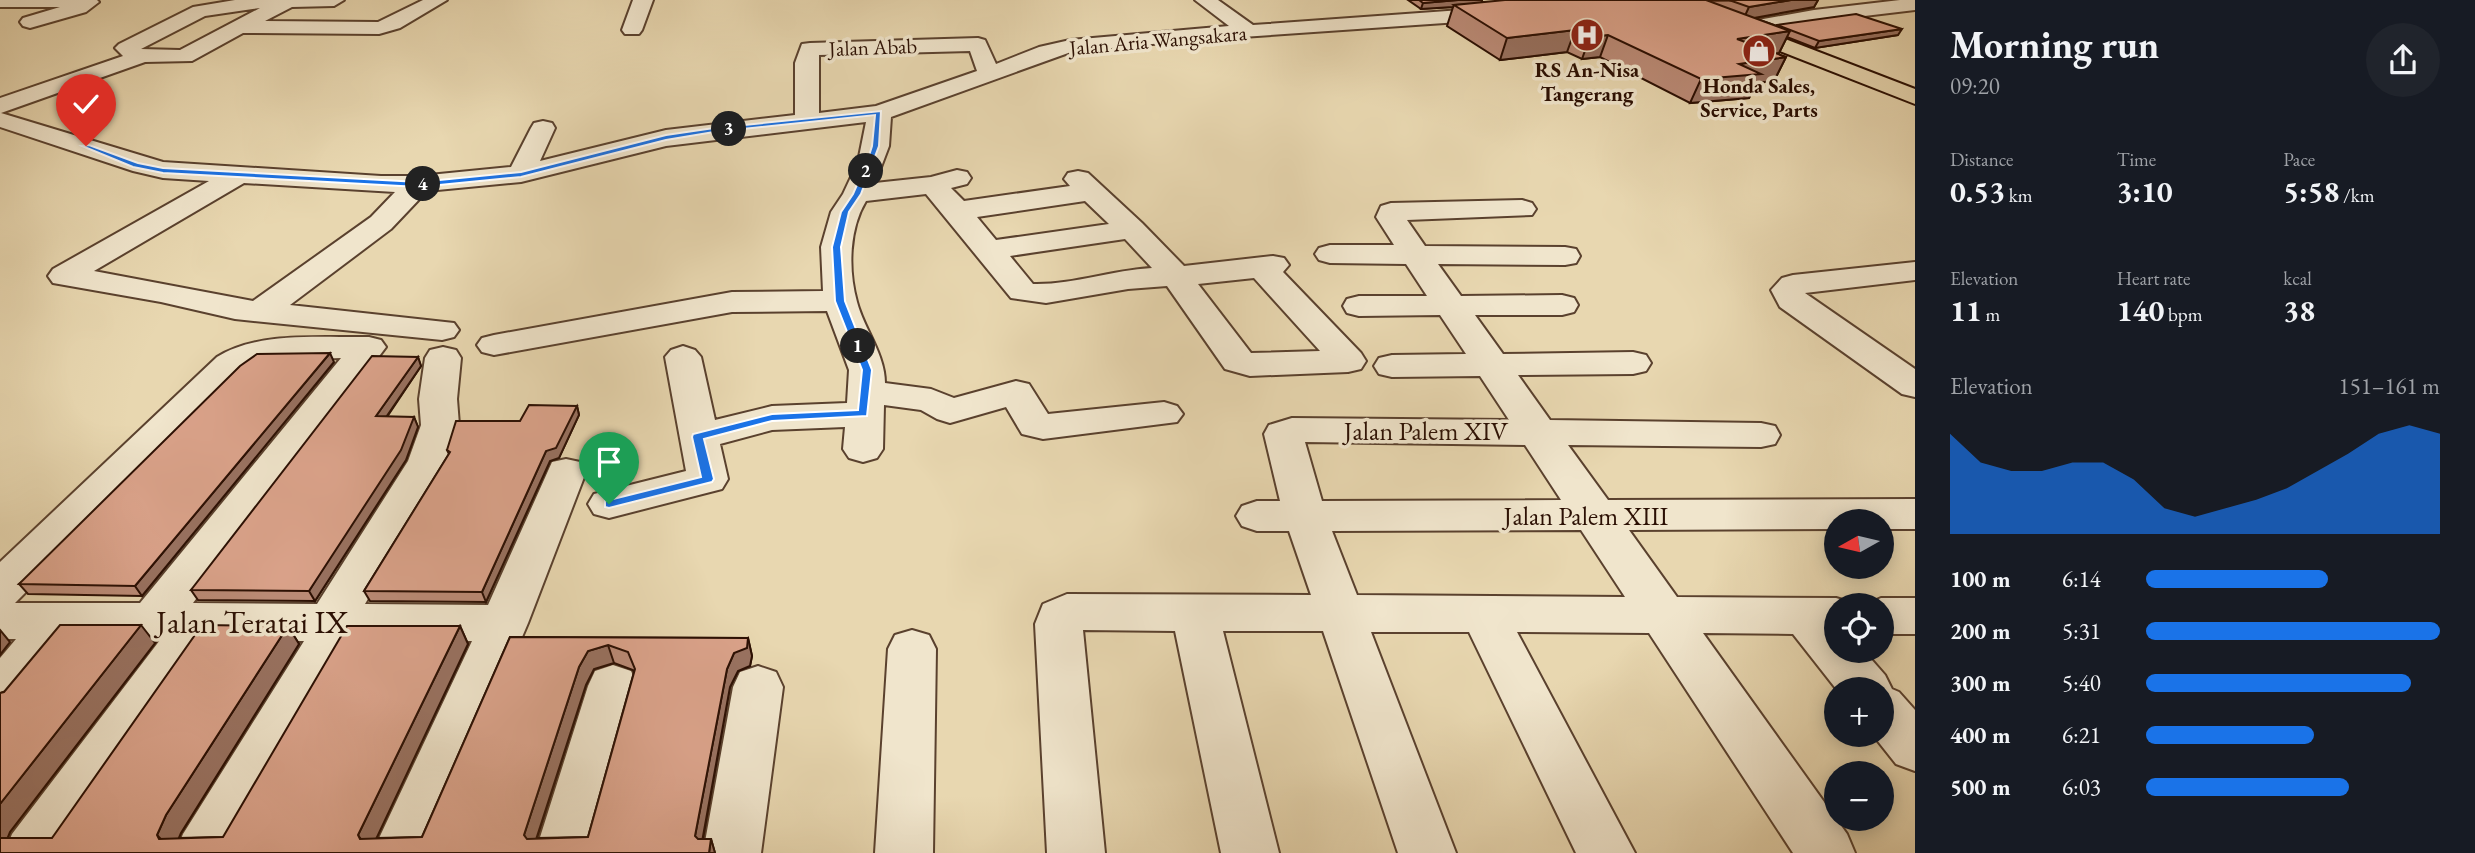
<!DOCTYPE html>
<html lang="en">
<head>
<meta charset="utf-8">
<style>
  :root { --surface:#171b24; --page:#20242c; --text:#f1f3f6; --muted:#9ea1a6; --accent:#1a73e8 }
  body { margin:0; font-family:"EB Garamond",serif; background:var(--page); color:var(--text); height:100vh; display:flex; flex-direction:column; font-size:26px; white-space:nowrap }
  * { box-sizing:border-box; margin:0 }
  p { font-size:23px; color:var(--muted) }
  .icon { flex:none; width:38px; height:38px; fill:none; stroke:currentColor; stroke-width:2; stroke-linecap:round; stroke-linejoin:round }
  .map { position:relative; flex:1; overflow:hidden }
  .side { display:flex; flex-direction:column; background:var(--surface); width:560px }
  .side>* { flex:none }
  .needle { width:46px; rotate:262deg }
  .fabs { position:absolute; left:1824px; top:509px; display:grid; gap:14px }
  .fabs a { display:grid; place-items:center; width:70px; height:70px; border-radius:50%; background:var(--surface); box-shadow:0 4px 18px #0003; font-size:35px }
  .pin { position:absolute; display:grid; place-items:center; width:60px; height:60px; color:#fff; margin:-72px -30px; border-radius:50% 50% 50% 0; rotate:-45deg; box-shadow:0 0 7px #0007 }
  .pin .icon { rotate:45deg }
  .km { position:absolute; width:35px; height:35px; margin:-18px; border-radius:50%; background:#222; color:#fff; font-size:19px; line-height:35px; text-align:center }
  .round { display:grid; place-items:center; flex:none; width:74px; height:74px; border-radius:37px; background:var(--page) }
  .head { display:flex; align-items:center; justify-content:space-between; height:119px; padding:0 35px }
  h1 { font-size:38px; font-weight:700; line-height:52px }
  .stats { display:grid; grid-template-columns:repeat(3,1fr); gap:10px; height:119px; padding:7px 35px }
  .stats div { display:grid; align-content:center }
  .stats b { font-size:30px; font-weight:700 }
  .stats small { font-size:19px; font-weight:400 }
  .stats p { font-size:19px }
  .chart { height:196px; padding:14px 35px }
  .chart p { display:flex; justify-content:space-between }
  .chart svg { width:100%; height:126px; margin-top:7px; fill:var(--accent); opacity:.7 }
  ul { padding:0 35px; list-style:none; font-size:23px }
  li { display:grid; grid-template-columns:112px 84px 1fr; align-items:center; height:52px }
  li i { height:18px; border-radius:9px; background:var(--accent) }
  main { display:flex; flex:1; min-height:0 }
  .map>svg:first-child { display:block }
</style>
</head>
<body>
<main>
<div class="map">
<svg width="1915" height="853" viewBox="0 0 1915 853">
  <rect width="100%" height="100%" fill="#e8d7b0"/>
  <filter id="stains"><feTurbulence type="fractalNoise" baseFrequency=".00286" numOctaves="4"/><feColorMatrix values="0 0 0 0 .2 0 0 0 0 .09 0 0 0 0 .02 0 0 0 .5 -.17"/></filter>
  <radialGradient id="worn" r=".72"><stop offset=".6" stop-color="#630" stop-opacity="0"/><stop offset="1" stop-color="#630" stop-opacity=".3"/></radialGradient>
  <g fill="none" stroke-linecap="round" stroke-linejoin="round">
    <defs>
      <path id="minor" d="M0,0H97L99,2L86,12L30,28L23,26L20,22L23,18L60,7H0Z
        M235,0H344L334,6L292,7L265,21L378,22L423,0H447L400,28L379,34L243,33L192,61L145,62L1,113L163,162L381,176H419L511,167L531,128L534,123L543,121L552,123L555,128L540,161L666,130L795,115V63L802,44L810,43L978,38L985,40L996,64L1039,47L1070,40L1229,26L1195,0H1218L1253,25L1503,7L1513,13L1503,19L1183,41L1071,52L891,117L889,146L875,183L931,177L957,170L967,172L971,178L967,184L951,188L964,201L1070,186L1064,179L1068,173L1078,171L1088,173L1142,223L1184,266L1273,256L1284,258L1289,265L1283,272L1361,353L1366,361L1361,369L1348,372L1250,376L1225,369L1167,286L1128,289L1046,303L1011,298L926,194L866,201C849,229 848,270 857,302C864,329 885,354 885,383L931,389L954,398L1016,381L1029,384L1048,414L1164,402L1177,406L1183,414L1177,422L1043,439L1022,434L1006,407L950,423L937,419L921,410L884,405L883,449L877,458L863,462L849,458L843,449L845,427L772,430L720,444L728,479L722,489L609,518L594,514L588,504L594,494L686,471L665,357L671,350L683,346L695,350L701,357L715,420L772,406L847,403L849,370L827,311L732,312L494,355L482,352L477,345L482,338L494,335L732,292L823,291L821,247L831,212L843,194L858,162L866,122L666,146L521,182L427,191L391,229L290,305L454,323L459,330L454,337L442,340L235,319L161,302L53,283L48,276L53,269L209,181L163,178L133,171L0,127V98L123,56L115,48L119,44L193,7ZM260,8L180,50L141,49L205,16ZM970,51L977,71L876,106L819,113V55ZM244,183L395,192L371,217L253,301L94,271ZM1085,201L1109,224L996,240L977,217ZM1125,239L1152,268C1112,270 1073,285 1033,284L1010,256ZM1254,278L1320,351L1251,353L1198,284Z
        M633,0H653L642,30L639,34H625L622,30Z
        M1900,0H1915V10L1814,22L1741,35L1734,33L1731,29L1734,25L1741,23L1814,10Z
        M1522,200L1532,203L1536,209L1532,215L1407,220L1425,246L1565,247L1576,249L1580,256L1576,263L1565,265L1438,264L1461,296L1562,295L1574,298L1578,305L1574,312L1562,315H1475L1503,354L1633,352L1646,355L1651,363L1646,371L1633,374L1518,375L1550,420L1761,423L1775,426L1780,435L1775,444L1761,447L1568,445L1608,500L1915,499V529H1881V522H1836V529L1629,530L1677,597L1836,598L1853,603L1854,606H1836V651H1864L1885,675L1892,689L1899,692L1915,710V771L1896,764L1873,735H1881V690H1837L1793,634L1703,633L1847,834L1855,853H1793L1649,633L1517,632L1635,853H1576L1469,632H1371L1456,853H1398L1323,631H1223L1279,853H1221L1175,631L1083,630L1105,853H1047L1035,624L1043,604L1067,594L1311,595L1289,531H1257L1242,526L1236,516L1242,506L1257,501H1280L1264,434L1269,425L1292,418L1509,420L1480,376L1392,377L1379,374L1374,366L1379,358L1392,355L1466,354L1440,315L1359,316L1347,313L1343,306L1347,299L1359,296H1427L1406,264L1330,263L1319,260L1315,254L1319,248L1330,245H1394L1376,217L1381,206L1391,203ZM1305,442L1525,445L1561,500L1322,501ZM1581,530L1625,597L1357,595L1332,531Z
        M1915,262V280L1805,293L1915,369V397L1902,394L1780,307L1771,290L1782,278L1793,275Z
        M369,337L381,340L386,347L193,603L317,604L408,461L421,425L419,399L425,358L430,350L443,347L456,350L461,358L457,399L459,425L448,461L365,604L488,605L552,462L566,459L580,462L586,472L528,623L430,853H372L472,641H355L235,853H175L183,834L304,641L213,640L67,853H4L12,834L160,640H73L18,708L0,714V658L16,639H0V562L217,357C258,331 321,338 369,337ZM341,358L140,603H15L243,373L261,361Z
        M1881,598H1915V634H1881V606H1863Z
        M912,630L929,635L936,649L933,853H875L888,649L895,635Z
        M613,665L631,671L638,686L593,853H535L588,686L595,671Z
        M758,666L776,672L783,687L761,853H703L733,687L740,672Z"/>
      <path id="highway" d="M1657,0H1684L1915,89V104L1660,4Z"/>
    </defs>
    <use href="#minor" stroke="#5a412e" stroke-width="4"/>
    <use href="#highway" stroke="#2b0f03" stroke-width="4"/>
    <use href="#minor" fill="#f0e5cc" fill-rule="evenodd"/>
    <use href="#highway" fill="#e8d7b0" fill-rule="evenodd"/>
  </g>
  <path fill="#bc8c78" stroke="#2b0f03" stroke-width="2" fill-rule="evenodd" d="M1408,0H1482V2L1818,0L1814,7L1754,18L1777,26V25L1898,35L1815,48L1787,37L1779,53L1776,54L1786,57L1774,81L1756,83L1749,98L1690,103L1600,57L1582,59L1567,52L1500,60L1447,26L1453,7L1421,9Z
    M418,357L421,366L387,417H414L418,427L406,460L315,601L198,600L191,590Z
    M334,362L142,596L28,594L19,584Z
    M577,406L579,415L559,458L550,461L486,602L370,601L364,591L449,454L447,450Z
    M288,626L299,644L181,833L178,838L223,837L460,626L468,644L376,838L422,837L510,637L748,638L752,656L750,666L738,671L730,687L703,839H711L715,853H0V693L155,643L10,832L7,838H52ZM614,663L633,670L634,672L588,837L537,838L586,685L594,669Z"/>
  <path fill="#997261" stroke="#2b0f03" stroke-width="2" d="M1458,0H1482L1481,4L1454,5L1453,7L1421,9L1423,3Z
    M1791,0H1818L1814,7L1743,20L1749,7Z
    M1902,29L1898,35L1815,48L1819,41Z
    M1575,30L1567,52L1500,60L1507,38Z
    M1790,31L1779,53L1727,61L1737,39Z
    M1608,35L1600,57L1582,59L1590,37Z
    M1786,57L1774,81L1756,83L1749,98L1690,103L1701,79L1739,64Z
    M330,353L334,362L142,596L135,586Z
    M418,357L421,366L380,426L376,416Z
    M577,406L579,415L559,458L550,461L486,602L482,592L546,451Z
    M414,417L418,427L406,460L315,601L309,591Z
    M141,625L155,643L10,832L2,852H0V804Z
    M288,626L299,644L181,833L173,852L157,835L166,815Z
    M460,626L468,644L370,852L358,835Z
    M0,630L10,642L0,655Z
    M748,638L752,656L750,666L738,671L730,687L700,853L695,836L727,669L734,653Z
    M608,645L614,663L594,669L586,685L532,852L524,835L579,667L588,651Z
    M711,839L715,853H709Z"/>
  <path fill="#dba38b" stroke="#2b0f03" stroke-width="2" fill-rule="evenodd" d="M1419,0H1458L1423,3Z
    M1505,0H1706L1790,31L1737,39L1786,57L1739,64L1761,74L1701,79L1608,35L1590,37L1575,30L1507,38L1454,5Z
    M1729,0H1791L1749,7Z
    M1856,14L1902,29L1819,41L1777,25Z
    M330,353L135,586L19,584L240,366L257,354Z
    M372,356L418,357L376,416L414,417L401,450L309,591L191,590Z
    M529,405L577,406L556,448L546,451L482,592L364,591L450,452L447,450L456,421H520Z
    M60,625H141L0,804V693L4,692Z
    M202,625L288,626L166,815L157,835L159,839L223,837L347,626H460L358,835L360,839L422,837L510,637L748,638L747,648L734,653L727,669L695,836L698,839H711L709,853H0V838H52ZM608,645L628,652L635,669L588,837L527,839L524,835L579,667L588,651Z"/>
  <path fill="#1a73e8" stroke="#fff" stroke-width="2" d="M881,111L879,146L861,194L849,212L841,247L845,301L872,370L867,416L772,421L704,439L714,479L712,482L609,508L605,507V501L701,477L692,437L693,434L772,414L858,410L862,370L835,301L832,247L841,212L853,194L867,162L872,146L875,115L714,132L666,140L521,177L419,187L163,173L133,167L82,146L89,145L138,163L163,168L419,182L521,172L666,135L714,128Z"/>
  <defs>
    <symbol id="hospital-disc" viewBox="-11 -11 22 22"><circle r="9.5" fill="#8f2418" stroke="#f0e5cc"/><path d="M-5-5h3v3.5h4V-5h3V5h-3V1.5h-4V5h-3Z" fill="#fff"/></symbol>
    <symbol id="shop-disc" viewBox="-11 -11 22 22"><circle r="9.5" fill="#8f2418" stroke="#f0e5cc"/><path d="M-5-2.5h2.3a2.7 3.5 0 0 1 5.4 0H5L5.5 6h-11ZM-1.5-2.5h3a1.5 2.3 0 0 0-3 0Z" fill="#fff"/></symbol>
  </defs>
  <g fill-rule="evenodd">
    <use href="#hospital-disc" x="1568" y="16" width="38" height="38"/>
    <use href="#shop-disc" x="1740" y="32" width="38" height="38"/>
  </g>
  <g text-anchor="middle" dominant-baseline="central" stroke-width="7" stroke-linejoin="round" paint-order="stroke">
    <g font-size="21" fill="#2b0f03" stroke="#f0e5cc">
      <text transform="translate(1158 40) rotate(-5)">Jalan Aria Wangsakara</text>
      <text transform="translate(873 47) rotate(-2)">Jalan Abab</text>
    </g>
    <g font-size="21" font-weight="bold" fill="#2b0f03" stroke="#f0e5cc">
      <text x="1587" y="69">RS An-Nisa<tspan x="1587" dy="24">Tangerang</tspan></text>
      <text x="1759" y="85">Honda Sales,<tspan x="1759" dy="24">Service, Parts</tspan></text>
    </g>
    <g font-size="26" fill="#2b0f03" stroke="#f0e5cc">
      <text x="1426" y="431">Jalan Palem XIV</text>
      <text x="1586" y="516">Jalan Palem XIII</text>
    </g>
    <g font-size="32" fill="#2b0f03" stroke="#f0e5cc">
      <text x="252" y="622">Jalan Teratai IX</text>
    </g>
  </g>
  <rect width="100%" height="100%" filter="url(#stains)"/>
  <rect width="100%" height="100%" fill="url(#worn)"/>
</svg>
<div class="fabs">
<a><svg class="needle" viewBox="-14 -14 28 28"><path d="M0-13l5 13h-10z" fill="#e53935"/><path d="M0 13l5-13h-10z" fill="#9ea1a6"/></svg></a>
<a><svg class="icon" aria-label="locate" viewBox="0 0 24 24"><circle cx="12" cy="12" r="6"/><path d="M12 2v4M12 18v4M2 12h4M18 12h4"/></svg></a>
<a>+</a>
<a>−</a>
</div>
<div class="pin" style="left:609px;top:504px;background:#1e9e55"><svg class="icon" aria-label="arrive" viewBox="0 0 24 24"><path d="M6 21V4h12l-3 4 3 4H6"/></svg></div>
<div class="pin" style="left:86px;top:146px;background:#d93025"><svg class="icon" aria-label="check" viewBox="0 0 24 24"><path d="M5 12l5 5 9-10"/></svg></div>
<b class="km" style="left:858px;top:346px">1</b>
<b class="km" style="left:866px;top:171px">2</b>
<b class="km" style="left:729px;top:129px">3</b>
<b class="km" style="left:423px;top:184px">4</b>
</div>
<section class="side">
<div class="head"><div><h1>Morning run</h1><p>09:20</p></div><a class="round"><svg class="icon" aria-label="share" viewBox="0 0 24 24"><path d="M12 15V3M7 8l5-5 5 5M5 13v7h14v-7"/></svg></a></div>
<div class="stats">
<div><p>Distance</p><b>0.53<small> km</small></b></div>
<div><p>Time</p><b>3:10</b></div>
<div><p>Pace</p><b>5:58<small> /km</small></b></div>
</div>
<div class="stats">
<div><p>Elevation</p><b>11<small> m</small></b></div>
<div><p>Heart rate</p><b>140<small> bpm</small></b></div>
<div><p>kcal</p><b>38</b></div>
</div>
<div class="chart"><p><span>Elevation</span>151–161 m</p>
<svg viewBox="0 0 160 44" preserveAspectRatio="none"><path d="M0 44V9L10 19L20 22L30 22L40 19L50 19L60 25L70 35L80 38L90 35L100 32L110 28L120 22L130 16L140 9L150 6L160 9V44z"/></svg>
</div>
<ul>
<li><b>100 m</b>6:14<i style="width:62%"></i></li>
<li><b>200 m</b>5:31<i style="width:100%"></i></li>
<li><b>300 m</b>5:40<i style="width:90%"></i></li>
<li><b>400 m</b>6:21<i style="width:57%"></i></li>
<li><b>500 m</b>6:03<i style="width:69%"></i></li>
</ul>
</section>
</main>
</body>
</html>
